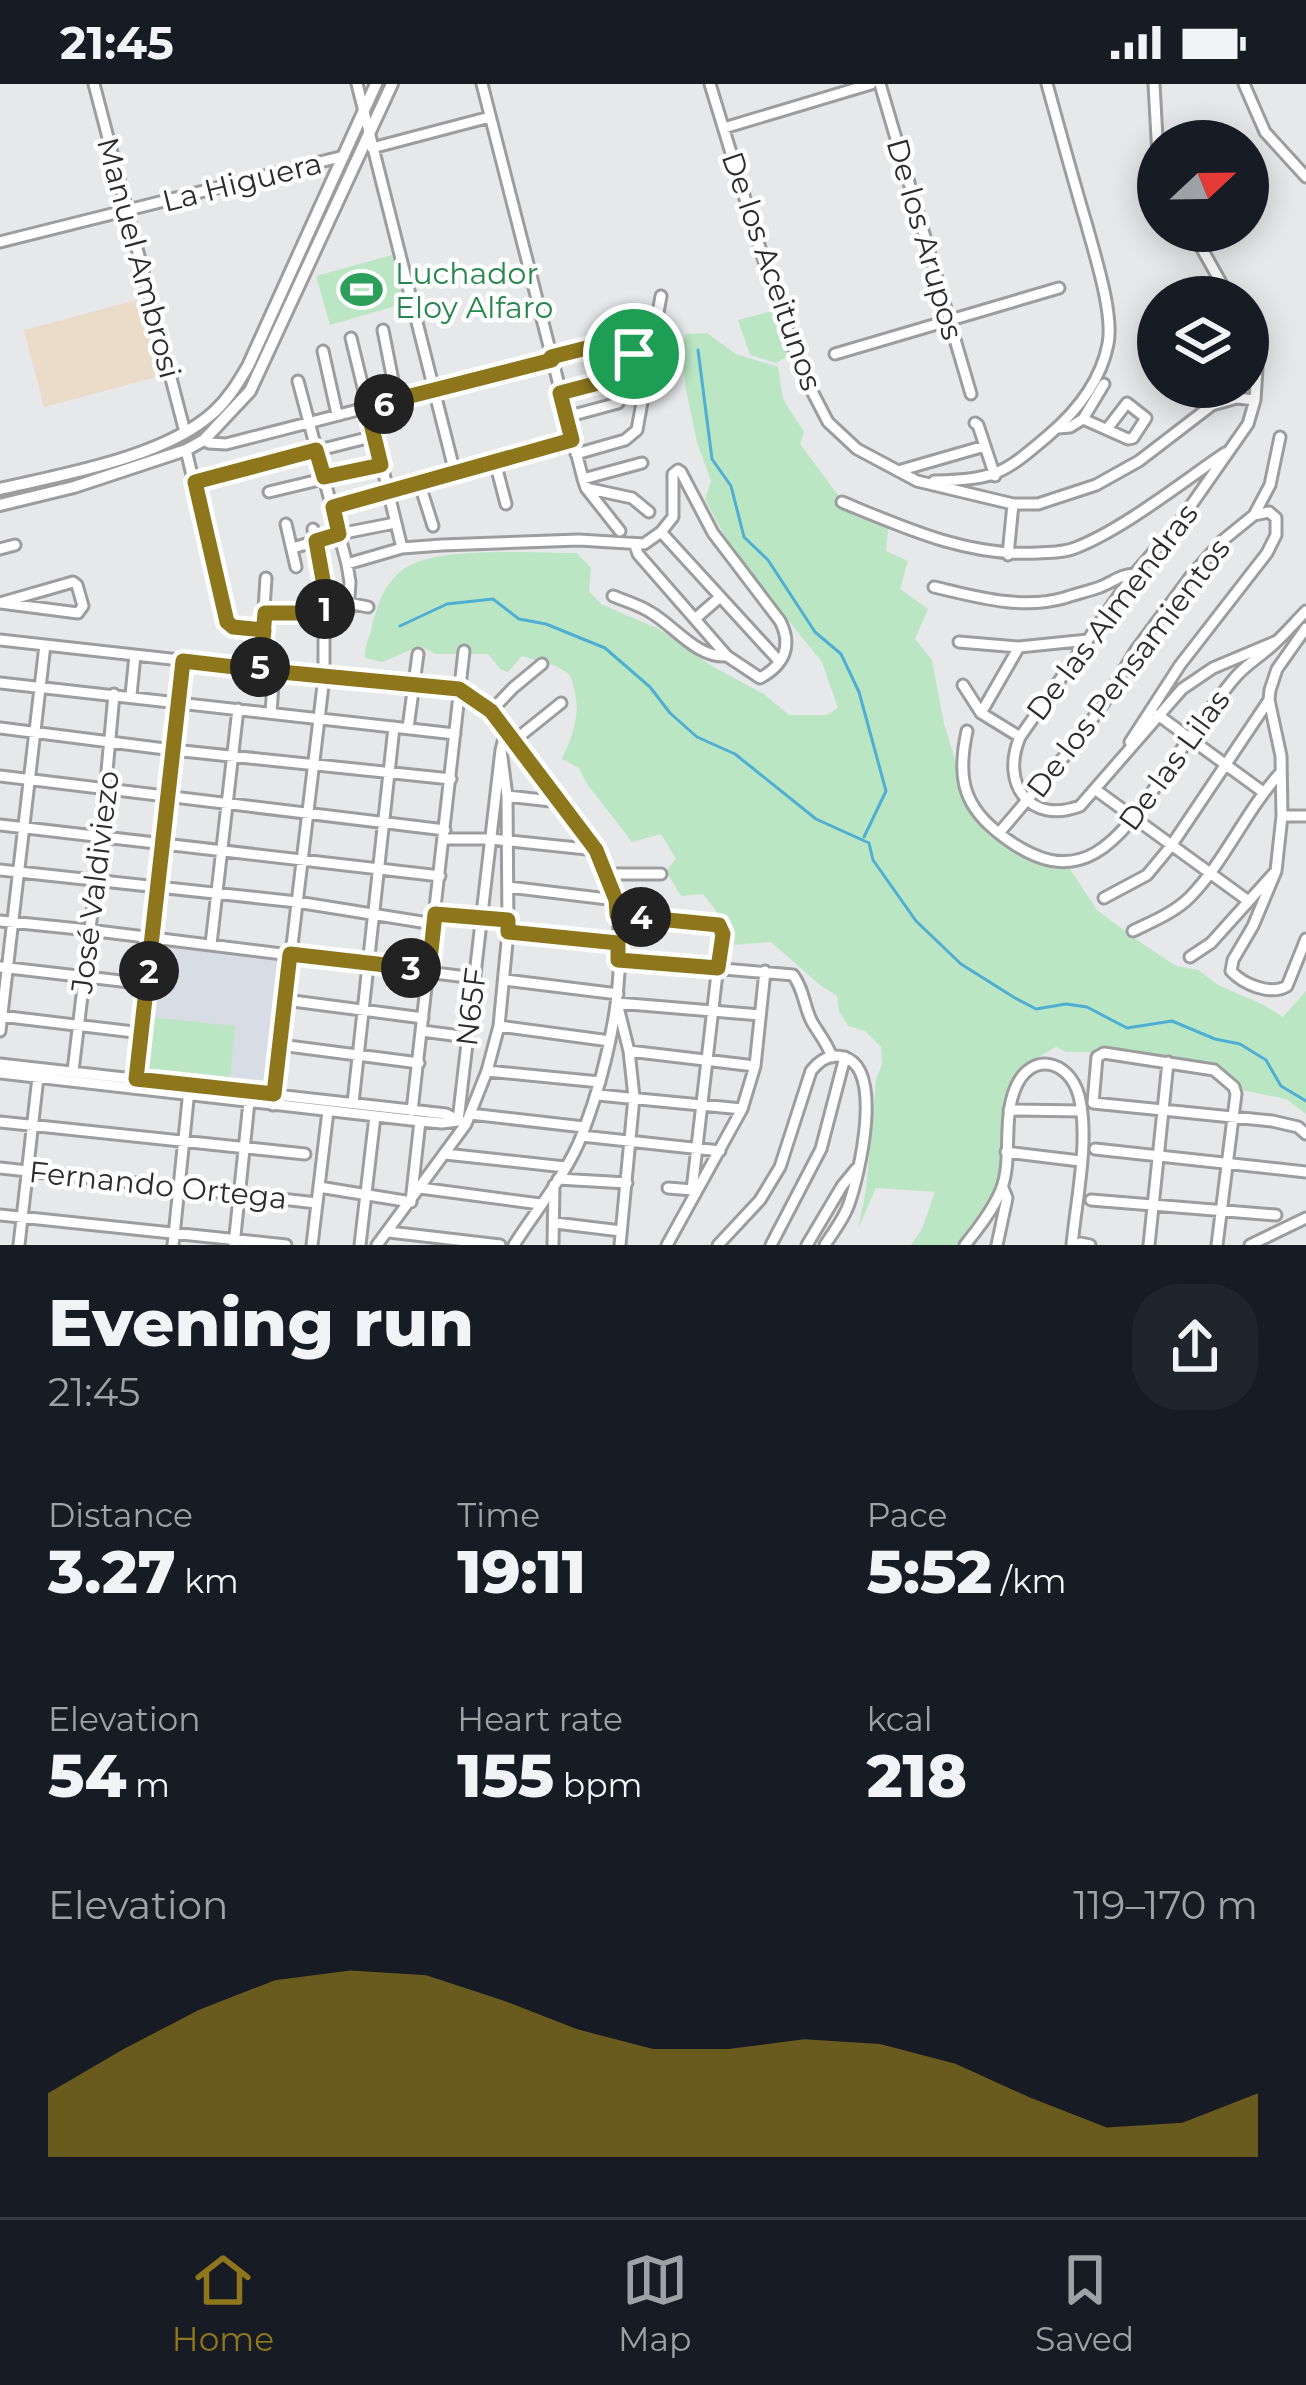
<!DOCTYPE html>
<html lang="en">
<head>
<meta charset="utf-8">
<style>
  :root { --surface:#171b24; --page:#20242c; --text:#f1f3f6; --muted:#9ea1a6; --line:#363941; --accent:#8d761b }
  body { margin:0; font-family:Montserrat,sans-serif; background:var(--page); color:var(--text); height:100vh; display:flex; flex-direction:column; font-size:45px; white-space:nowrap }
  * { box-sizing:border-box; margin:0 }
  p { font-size:39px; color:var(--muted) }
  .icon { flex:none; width:66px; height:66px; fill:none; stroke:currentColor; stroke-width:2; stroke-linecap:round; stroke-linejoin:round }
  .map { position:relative; height:1161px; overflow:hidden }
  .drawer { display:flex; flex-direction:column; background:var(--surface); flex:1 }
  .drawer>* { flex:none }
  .needle { width:78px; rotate:68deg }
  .buttons { position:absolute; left:1137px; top:36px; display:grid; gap:24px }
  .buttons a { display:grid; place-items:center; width:132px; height:132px; border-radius:50%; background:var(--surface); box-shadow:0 6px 30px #0003; font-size:60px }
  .pin { position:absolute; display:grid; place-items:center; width:102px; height:102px; color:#fff; margin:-51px; border:6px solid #fff; border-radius:50%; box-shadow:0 3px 12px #0007 }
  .km { position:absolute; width:60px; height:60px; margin:-30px; border-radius:50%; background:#222; color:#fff; font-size:33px; line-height:60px; text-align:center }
  .round { display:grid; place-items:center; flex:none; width:126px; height:126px; border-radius:48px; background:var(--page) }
  .summary { display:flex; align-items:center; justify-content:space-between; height:204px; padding:0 48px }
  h1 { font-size:66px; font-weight:800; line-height:90px }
  .figures { display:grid; grid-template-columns:repeat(3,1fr); gap:18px; height:204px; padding:12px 48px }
  .figures div { display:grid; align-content:center }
  .figures b { font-size:60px; font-weight:800 }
  .figures small { font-size:33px; font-weight:400 }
  .figures p { font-size:33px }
  .chart { height:336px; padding:24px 48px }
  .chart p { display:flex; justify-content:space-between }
  .chart svg { width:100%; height:216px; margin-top:12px; fill:var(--accent); opacity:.7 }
  .status { display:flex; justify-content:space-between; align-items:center; height:84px; padding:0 60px; background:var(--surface); direction:ltr }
  .status svg { height:33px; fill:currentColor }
  .tab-bar { display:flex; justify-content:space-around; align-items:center; height:168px; border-top:3px solid var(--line); background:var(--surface); font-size:33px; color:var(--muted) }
  .tab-bar a { display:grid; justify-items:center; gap:6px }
  .tab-bar .selected { color:var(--accent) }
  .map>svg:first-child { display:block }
</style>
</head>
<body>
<div class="status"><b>21:45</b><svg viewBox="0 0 49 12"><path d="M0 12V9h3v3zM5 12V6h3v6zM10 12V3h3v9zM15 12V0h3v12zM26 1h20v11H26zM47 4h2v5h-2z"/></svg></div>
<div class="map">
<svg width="1306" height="1161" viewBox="0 0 1306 1161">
  <rect width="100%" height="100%" fill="#e7e8ea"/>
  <path fill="#eadcc9" d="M140,215L161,292L44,323L24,246Z"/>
  <path fill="#d8dce5" d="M157,857L286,872L271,1007L141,992Z"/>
  <path fill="#bbe6c4" d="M392,171L406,219L330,241L316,192Z
    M773,227L790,271L776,279L750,271L738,236Z
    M707,249L736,270L778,283L783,315L804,348L800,360L838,411L889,438L886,467L908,477L900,505L928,525L915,555L932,576L944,640L968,716L1002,747L1064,776L1097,826L1137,856L1176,882L1198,886L1218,901L1264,921L1283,933L1306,907V1030L1286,1015L1242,1006L1232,992L1211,986L1100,968H1066L1056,963L1023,982L1004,1023L998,1103L958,1161H911L922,1145L935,1108L876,1104L858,1145L866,1106L876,995L882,980L881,963L865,947L848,942L839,927L837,912L820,901L771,858L733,861L728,842L703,810L681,812L666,787L676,775L661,750L632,758L587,700L579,684L562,675C576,645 583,622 569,590L556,582L522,572L508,588L500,585L488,570H436L420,562L382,578L365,574C364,562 368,558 371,547C377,522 384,497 407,483C440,462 535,469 577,469L591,484L589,507L601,520L659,545L710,581L764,610L789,631H827L838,624L822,578L733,468L705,415L711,397L697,358L686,306L681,262L686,250Z
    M149,933L235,942L230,997L144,988Z"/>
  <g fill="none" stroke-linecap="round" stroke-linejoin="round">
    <path stroke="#4fafd3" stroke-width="3" d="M698,266L712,375L731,402L744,453L768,476L815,548L841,570L859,608L886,707L864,753
      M400,542L447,520L493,515L519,535L546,540L605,564L650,603L670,629L697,653L735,670L816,735L869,759L873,776L916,837L961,880L1015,914L1036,925L1066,920L1087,923L1127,944L1172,937L1215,955L1240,960L1266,976L1281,1002L1306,1017"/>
    <defs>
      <path id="minor" d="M94,0L185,348
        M357,0L455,389
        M482,0L583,395L586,404L620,447
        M710,0L764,177L801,286L828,338L857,365L917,397L1013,420H1038L1096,401L1139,377L1212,321L1237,314L1255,316
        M880,0L971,310
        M1154,0L1158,72
        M1244,0L1265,48L1306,93
        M724,44L871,0
        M372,64L490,33
        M1192,147L1229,213
        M0,158L344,72
        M383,246L397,317
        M1248,249L1256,271L1257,285L1255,316L1248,340L1178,440L1131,494L1020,653C1000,700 1030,741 1080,722L1182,605L1213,584L1277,557
        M351,254L402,464
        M323,267L337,330
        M835,270L1059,204
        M551,273L626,254L635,259L629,291L560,309
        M298,297L347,480L350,498L348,527
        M566,333L618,319
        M1083,335L1104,300
        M975,339L978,341L995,392
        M1058,344L1070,343L1083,335L1128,355L1133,354L1146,334L1127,319L1107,345
        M204,356L209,359L226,360L552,276
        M186,366L227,538L233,543L264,546
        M576,370L625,356L637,346L661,212
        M495,378L506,420
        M898,387L985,362
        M583,395L642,379
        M195,397L375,352
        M934,397C996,395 1002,391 1049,351C1077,327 1101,296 1108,260C1114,230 1095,172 1087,142C1073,95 1060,47 1047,0
        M419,398L433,442
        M586,404L632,414L649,428
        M269,408L381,381
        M842,418C905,444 968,473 1038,469C1051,468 1063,469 1075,464C1122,446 1181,399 1225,369
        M333,423L572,356
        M286,440L296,483
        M661,448L779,577
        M635,461L638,470L727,572L760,594C784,581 793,562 780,537L713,449L681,388L678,386
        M293,464L339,450L395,439
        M0,465L15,461
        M1008,471L1013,420
        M347,480L402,464L442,461L579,456L644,460L661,448L673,433V390L678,386
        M73,498L77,501L83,522L78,529L0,519Z
        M934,503C977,513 1021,526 1064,514C1076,510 1089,507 1100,503C1113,498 1121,490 1135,490
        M613,512C625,517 639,521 650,528C675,542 696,574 727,572
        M348,519L368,523
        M265,529H325
        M696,534L720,513
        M1306,544L1277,585L1270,606L1269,616L1281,672L1282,732L1276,787L1253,842L1233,876L1231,887C1243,900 1270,912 1287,902L1306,855
        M0,556L413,602C427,603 445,601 459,605C492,615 521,665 540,691C558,715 580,739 596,765C642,843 612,972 582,1051C567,1090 536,1126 514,1161
        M959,558L1019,563L1088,556
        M260,586L266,494
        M0,599L455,650
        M963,601L981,629L1020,653
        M131,611L135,571
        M491,627L513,604L542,580
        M271,628L274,587
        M981,629L1019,563
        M1158,631L1263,708
        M0,644L173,666L451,695
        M408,644L418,570
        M967,647C958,689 961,718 995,746C1080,817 1120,756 1167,686C1188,656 1209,625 1233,596C1242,584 1255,576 1267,566C1281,555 1293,540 1306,527
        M515,656L561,619
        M1130,658L1180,581L1267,469L1276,451V434L1269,428L1254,431
        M0,692L445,746
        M1096,706L1247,816
        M507,712L560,718
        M1282,732H1306
        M0,741L440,792
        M999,749L1074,661L1103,620L1136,566L1191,492L1222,457L1254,431L1270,401L1280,353
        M444,755H491L596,766
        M0,786L297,818L434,840
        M607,790H661
        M508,803L616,816
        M1104,814L1147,791L1171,762L1269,616
        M435,830L508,837
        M618,831L719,841L722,846L692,1106
        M0,837L89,846L475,894
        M1133,847C1153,837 1174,829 1190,813C1226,776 1246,726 1281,688
        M508,848L618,859
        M211,860L238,625
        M1190,873L1211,859L1274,789
        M618,876L793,891C804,905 804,923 812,938C819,950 827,959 832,973
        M0,883L147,900
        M505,896L618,910
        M285,916L423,934
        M0,932L142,949
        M499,942L610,957
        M0,947L45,561
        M422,947L468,953
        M280,961L419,979
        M629,967L755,982
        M0,980L446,1030L466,1040
        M73,987L101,753L114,610
        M487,987L600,998
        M0,989L420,1037L442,1039L458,1037
        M136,1001L183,577
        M598,1011L742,1025
        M353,1019L394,643
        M273,1021L324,593V496L313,445
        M1009,1026L1081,1027
        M412,1027L464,567
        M470,1030L584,1043
        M458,1037L501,666L506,646
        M0,1038L305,1070
        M582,1052L720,1067
        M1095,1065L1306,1088
        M1006,1068L1080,1077
        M445,1070L565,1083
        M0,1084L317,1119
        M558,1095L627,1099
        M319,1103L411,1118L420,1037
        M420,1104L540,1120
        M668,1104L693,1106
        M1091,1116L1276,1131
        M0,1131L286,1161
        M555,1139L621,1147
        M389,1148L500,1161
        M1080,1159L1090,1161
        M19,1161L38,993
        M173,1161L189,1006
        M234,1161L249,1018
        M312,1161L328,1027
        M360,1161L375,1032
        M377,1161L466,1040L487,987L499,942L508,848L507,712L501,666
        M553,1161L554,1101
        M620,1161L634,1013L629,967L617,919L760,931
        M667,1161L742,1025L755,982L765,887
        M718,1161L760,1116L780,1083L811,987C819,977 829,969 843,973C885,983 859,1091 849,1120C844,1135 833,1148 825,1161
        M771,1161L821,1065L845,973
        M807,1161L842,1102L856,1085
        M965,1161C978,1145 993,1126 1001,1106C1013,1077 1002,1037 1015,1005C1030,967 1069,975 1079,1012C1090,1055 1076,1117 1072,1161
        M997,1161L1007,1114L1003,1104
        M1149,1161L1168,978
        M1217,1161L1236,1010L1234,1003L1214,986L1104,969L1097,973L1093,1019L1272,1037L1298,1043L1306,1050
        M1250,1161L1306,1134"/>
      <path id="major" d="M0,405C65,390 165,373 214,328C229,314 238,299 248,282L376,0
        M0,421L74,403L186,366L204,356L250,307L392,0"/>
    </defs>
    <use href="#minor" stroke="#9d9d9f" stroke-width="15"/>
    <use href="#major" stroke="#9d9d9f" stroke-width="16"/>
    <use href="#minor" stroke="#fff" stroke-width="9"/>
    <use href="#major" stroke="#fff" stroke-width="10"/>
  </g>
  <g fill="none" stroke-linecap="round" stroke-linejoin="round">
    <defs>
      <path id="route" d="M634,270L629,291L560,309L572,356L333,423L339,450L316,457L323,496L325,529H265L260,586L183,577L136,995L274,1010L290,870L429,886L435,830L508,836V848L618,859V876L718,884L723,850L719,841L617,831L616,816L596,766L491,627L459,605L260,586L264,546L233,543L227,538L195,398L316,366L324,393L381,381L367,323L552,276L551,273L626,254L635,259L634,270"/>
    </defs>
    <use href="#route" stroke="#fff" stroke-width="24"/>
    <use href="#route" stroke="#8d761b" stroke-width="15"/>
  </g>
  <defs>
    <symbol id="stadium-bare" viewBox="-9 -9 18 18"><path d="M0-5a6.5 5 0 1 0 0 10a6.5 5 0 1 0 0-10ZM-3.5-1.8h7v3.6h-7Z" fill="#2e9e5b" stroke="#fff" stroke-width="2.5" paint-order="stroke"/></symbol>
  </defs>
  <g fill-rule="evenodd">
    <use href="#stadium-bare" x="332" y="176" width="59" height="59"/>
  </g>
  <g text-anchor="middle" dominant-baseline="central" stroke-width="9" stroke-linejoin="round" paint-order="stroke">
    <g font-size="30" fill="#2c2c2d" stroke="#fff">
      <text transform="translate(242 98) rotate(-14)">La Higuera</text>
      <text transform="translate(925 155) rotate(74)">De los Arupos</text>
      <text transform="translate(139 174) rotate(75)">Manuel Ambrosi</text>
      <text transform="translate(772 187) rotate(71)">De los Aceitunos</text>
      <text transform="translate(1112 528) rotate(-53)">De las Almendras</text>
      <text transform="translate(1128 584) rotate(-53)">De los Pensamientos</text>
      <text transform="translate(1174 676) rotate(-54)">De las Lilas</text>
      <text transform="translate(95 798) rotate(-83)">José Valdiviezo</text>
      <text transform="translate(471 923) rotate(-83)">N65F</text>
      <text transform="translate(158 1101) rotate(6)">Fernando Ortega</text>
    </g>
    <g font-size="30" fill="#27864d" stroke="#fff" text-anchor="start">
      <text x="395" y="189">Luchador<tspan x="395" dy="34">Eloy Alfaro</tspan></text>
    </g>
  </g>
</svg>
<div class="buttons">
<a><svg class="needle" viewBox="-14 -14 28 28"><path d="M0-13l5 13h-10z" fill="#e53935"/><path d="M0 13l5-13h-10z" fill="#9ea1a6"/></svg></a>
<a><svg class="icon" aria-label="layers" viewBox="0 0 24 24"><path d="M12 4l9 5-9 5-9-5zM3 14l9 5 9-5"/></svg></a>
</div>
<div class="pin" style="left:634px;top:270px;background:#1e9e55"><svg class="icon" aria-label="arrive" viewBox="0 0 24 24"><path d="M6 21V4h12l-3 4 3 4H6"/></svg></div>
<b class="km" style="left:325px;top:525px">1</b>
<b class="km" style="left:149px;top:887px">2</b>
<b class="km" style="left:411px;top:884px">3</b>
<b class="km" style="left:641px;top:833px">4</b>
<b class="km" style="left:260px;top:583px">5</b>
<b class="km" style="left:384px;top:320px">6</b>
</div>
<section class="drawer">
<div class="summary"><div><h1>Evening run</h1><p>21:45</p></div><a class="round"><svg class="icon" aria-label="share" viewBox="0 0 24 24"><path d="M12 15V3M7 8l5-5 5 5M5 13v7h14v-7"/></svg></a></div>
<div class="figures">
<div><p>Distance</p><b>3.27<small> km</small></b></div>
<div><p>Time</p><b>19:11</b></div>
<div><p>Pace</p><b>5:52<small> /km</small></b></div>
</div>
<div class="figures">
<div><p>Elevation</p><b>54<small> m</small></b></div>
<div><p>Heart rate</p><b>155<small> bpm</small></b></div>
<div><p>kcal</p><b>218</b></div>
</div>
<div class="chart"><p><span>Elevation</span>119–170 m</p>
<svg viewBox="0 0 160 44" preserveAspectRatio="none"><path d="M0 44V31L10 22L20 14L30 8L40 6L50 7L60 12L70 18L80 22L90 22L100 20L110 21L120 25L130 32L140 38L150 37L160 31V44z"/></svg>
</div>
</section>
<nav class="tab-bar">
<a class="selected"><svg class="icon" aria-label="home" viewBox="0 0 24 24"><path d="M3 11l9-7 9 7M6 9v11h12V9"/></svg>Home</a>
<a><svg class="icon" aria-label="map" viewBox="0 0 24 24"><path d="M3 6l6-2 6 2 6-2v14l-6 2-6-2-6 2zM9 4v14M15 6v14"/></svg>Map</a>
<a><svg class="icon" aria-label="saved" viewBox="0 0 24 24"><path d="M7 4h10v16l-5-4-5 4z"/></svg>Saved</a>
</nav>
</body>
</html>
